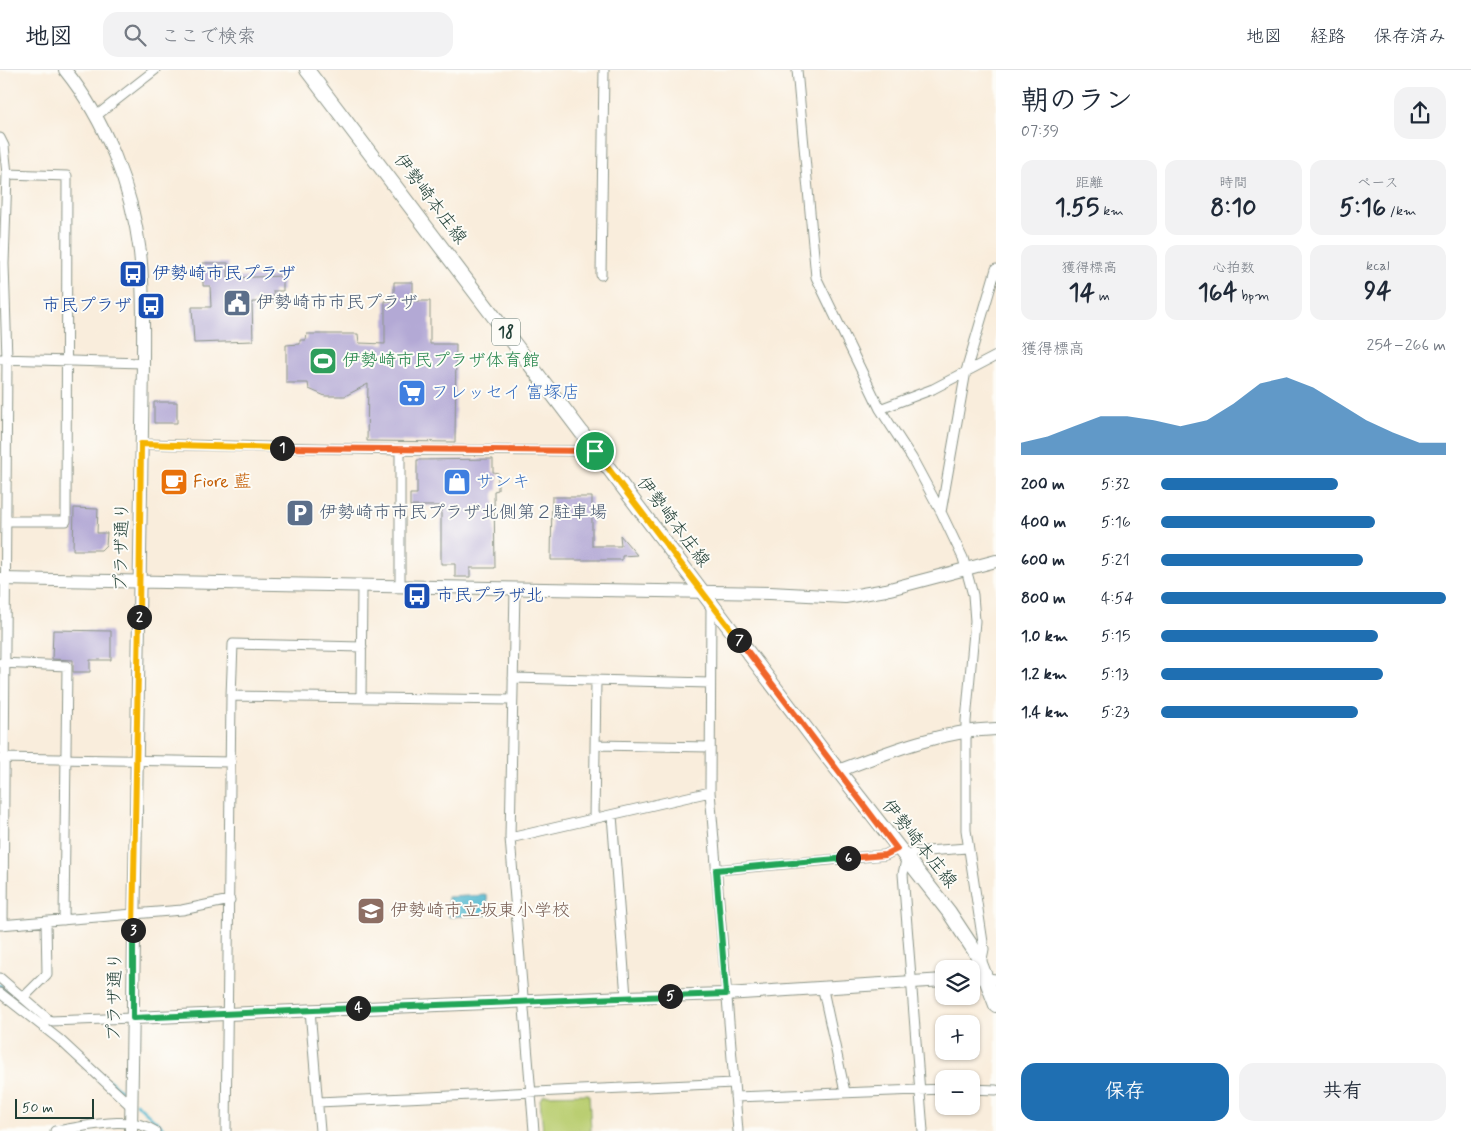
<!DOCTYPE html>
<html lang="ja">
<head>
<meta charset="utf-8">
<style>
  :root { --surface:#fff; --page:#f2f2f3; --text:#1f2937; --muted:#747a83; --line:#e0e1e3; --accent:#1f6fb2 }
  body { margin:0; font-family:Mynerve,"Klee One",sans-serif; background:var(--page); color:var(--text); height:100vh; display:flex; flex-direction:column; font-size:19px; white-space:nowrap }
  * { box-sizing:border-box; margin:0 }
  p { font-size:16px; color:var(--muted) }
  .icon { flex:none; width:28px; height:28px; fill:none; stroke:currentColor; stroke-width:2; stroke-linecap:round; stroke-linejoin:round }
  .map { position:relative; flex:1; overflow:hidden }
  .drawer { display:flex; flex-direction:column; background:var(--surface); width:475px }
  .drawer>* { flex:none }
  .tools { position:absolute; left:935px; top:890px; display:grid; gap:10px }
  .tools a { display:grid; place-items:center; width:45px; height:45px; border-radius:10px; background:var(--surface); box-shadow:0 1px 4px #0004; font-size:25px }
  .scale { position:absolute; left:15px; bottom:12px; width:79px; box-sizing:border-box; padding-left:5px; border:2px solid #1f3d34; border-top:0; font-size:14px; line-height:18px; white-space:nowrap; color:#1f3d34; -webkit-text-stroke:4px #fdfcf7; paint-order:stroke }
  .pin { position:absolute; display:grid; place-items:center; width:42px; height:42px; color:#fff; margin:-21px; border:2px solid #fff; border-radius:50%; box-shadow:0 1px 5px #0007 }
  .km { position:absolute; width:25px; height:25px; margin:-12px; border-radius:50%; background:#222; color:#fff; font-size:14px; line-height:25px; text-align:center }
  .round { display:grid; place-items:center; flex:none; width:52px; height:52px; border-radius:15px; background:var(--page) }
  .summary { display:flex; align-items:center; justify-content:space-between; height:85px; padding:0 25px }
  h1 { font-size:28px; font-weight:700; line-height:38px }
  .metrics { display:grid; grid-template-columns:repeat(3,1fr); gap:8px; height:85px; padding:5px 25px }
  .metrics div { display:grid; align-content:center; border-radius:12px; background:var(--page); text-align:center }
  .metrics b { font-size:25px; font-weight:700 }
  .metrics small { font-size:14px; font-weight:400 }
  .metrics p { font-size:14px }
  .chart { height:140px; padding:10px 25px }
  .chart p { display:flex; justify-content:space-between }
  .chart svg { width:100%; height:90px; margin-top:5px; fill:var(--accent); opacity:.7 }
  .action { display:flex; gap:10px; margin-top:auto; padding:10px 25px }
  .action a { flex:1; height:58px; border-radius:15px; background:var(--accent); color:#fff; font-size:20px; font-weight:700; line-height:58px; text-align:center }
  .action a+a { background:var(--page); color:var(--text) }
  ul { padding:0 25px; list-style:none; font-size:16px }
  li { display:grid; grid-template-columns:80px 60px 1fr; align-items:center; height:38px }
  li i { height:12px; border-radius:6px; background:var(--accent) }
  header { display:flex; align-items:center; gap:30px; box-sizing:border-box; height:70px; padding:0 25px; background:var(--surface); border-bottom:1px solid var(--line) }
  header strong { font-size:24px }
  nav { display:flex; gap:28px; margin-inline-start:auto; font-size:18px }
  .search { width:350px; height:45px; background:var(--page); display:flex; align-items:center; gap:12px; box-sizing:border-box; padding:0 18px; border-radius:15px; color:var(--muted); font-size:19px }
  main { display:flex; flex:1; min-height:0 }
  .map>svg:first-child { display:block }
</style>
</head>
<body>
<header>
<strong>地図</strong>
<div class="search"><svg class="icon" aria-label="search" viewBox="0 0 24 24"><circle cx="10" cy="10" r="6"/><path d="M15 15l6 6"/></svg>ここで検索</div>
<nav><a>地図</a><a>経路</a><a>保存済み</a></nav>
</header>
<main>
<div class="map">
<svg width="996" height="1061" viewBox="0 0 996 1061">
  <rect width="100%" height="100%" fill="#fdfcf7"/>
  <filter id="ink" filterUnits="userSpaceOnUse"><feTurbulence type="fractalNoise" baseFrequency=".02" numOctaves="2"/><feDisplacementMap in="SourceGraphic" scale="10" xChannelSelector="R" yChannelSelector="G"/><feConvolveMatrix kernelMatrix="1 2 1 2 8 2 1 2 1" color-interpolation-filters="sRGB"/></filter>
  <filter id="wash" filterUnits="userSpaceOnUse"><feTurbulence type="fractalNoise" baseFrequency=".0096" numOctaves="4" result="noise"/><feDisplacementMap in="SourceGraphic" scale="20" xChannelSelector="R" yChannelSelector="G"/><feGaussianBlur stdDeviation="1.12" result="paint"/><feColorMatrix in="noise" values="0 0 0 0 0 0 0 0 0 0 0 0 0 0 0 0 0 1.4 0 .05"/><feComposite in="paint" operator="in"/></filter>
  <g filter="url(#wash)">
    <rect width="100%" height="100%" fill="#f9eddc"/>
    <path fill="#bace71" stroke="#6c8652" d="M589,1024L591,1061H543L540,1029L544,1025Z"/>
    <path fill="#51b7cf" stroke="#387a82" d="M487,825L488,845L449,847L448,827Z"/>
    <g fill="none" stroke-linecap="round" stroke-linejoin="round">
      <path stroke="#51b7cf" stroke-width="3" d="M0,915L41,950
        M109,1010L127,1026
        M136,1033L167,1061"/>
    </g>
    <g id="blocks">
      <path fill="#b3a9d5" d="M203,193H228V208L283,206V221H273L274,232H252L253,271L194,273L192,237H211L210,216H203Z
        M394,212H413V231H430V274H456L455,372L367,371L368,314L345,326H325L309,319L308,313H286V275L300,274V270H306L307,264H358L359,273L385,274V231H394Z
        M154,332H177V353H154Z
        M493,389V402L498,403V420L494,421L495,498H470V507H455V494H441V436H410V424H417V390Z
        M181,403V421L167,422V404Z
        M552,427H592V476H621L620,465L637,485L622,486V490H551Z
        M74,438L98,439L97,463H107L106,475L101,480H73Z
        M53,560L111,561V590H90V602H73V590L52,589Z"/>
    </g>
  </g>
  <g filter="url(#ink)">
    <use href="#blocks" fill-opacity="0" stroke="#8c9588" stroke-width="1"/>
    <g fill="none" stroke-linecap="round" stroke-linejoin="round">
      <defs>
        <path id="street" d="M797,0L816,207L880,339L912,388L941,442L963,488L973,525L975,551L966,651V760L984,879L981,894
          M96,46L155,0
          M0,68L4,76L7,104L4,194L7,289L3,855
          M601,205L604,0
          M0,289L143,293
          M880,339L933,319L996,286
          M141,374L400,380L595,381
          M941,442L966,301L996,199
          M6,451H66L67,106L7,104
          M400,517V380
          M515,519L510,768L534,1061
          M711,534L710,722L738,1061
          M1,593L67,596L64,850
          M513,608L710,613
          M231,626L233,574L362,577
          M361,628L362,517
          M595,675L710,677
          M0,688L231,692
          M612,745L626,927
          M594,749L596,610
          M510,768L710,722
          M716,800L885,785L897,779
          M0,855L182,840L230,830
          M0,908L50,951L133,948
          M986,908L996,909
          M823,920L845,1022
          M0,923L60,970L132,1037
          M23,928L47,904L46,852
          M310,940L320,1061
          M971,1019L996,1020
          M735,1027L944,1019
          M318,1032L734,1013
          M55,1061C85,1057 129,1044 155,1061
          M226,1061L231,626L512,630
          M923,1061L903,804L906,790L914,782L967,778"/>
        <path id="secondary" d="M65,0C106,51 132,118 140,182C144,219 143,256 143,293L131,1061
          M0,509L770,523L845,527L886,520L996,491
          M838,701C890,681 940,661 996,659
          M971,907L986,908
          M133,948L626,927L726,924L944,910"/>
        <path id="primary" d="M307,0L829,689L949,842L976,883L996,935"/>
      </defs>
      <use href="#street" stroke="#8c9588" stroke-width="11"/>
      <use href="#secondary" stroke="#8c9588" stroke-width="14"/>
      <use href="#primary" stroke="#8c9588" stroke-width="16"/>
      <use href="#street" stroke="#fff" stroke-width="9"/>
      <use href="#secondary" stroke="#fff" stroke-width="12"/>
      <use href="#primary" stroke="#fff" stroke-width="14"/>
    </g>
  </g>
  <g fill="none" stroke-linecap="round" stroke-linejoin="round" filter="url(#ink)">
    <defs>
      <path id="split-1" d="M282,378L595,381"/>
      <path id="split-2" d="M139,547L141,374L282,378"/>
      <path id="split-3" d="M133,860L139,547"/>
      <path id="split-4" d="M133,860V948L358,938"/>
      <path id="split-5" d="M358,938L670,926"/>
      <path id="split-6" d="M670,926L726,924L716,800L848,788"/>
      <path id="split-7" d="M739,570L897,779L885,785L848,788"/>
      <path id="split-8" d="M595,381L739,570"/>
    </defs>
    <use href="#split-1" stroke="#fff" stroke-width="10"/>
    <use href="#split-2" stroke="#fff" stroke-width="10"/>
    <use href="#split-3" stroke="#fff" stroke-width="10"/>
    <use href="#split-4" stroke="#fff" stroke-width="10"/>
    <use href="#split-5" stroke="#fff" stroke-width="10"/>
    <use href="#split-6" stroke="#fff" stroke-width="10"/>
    <use href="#split-7" stroke="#fff" stroke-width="10"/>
    <use href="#split-8" stroke="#fff" stroke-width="10"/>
    <use href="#split-1" stroke="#f0652b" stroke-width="6"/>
    <use href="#split-2" stroke="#f5b400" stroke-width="6"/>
    <use href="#split-3" stroke="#f5b400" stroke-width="6"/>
    <use href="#split-4" stroke="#22a559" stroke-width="6"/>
    <use href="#split-5" stroke="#22a559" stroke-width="6"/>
    <use href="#split-6" stroke="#22a559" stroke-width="6"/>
    <use href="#split-7" stroke="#f0652b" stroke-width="6"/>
    <use href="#split-8" stroke="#f5b400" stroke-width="6"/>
  </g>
  <defs>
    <symbol id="bus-square" viewBox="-11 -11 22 22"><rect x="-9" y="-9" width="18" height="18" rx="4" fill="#1a4fb4" stroke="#fdfcf7"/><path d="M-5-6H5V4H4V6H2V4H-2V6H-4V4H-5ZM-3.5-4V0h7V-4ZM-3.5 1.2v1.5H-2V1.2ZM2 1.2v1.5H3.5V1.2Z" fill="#fff"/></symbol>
    <symbol id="civic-square" viewBox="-11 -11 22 22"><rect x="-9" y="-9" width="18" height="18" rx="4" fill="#5c6f8a" stroke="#fdfcf7"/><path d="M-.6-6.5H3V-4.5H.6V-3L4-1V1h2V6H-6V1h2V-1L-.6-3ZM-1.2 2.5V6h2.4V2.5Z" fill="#fff"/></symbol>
    <symbol id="stadium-square" viewBox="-11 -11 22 22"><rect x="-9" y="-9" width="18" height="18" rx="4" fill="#2e9e5b" stroke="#fdfcf7"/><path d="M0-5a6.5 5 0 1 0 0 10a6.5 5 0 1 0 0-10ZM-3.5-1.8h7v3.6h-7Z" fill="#fff"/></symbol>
    <symbol id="supermarket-square" viewBox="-11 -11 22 22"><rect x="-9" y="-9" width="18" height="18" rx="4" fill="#3f7fe0" stroke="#fdfcf7"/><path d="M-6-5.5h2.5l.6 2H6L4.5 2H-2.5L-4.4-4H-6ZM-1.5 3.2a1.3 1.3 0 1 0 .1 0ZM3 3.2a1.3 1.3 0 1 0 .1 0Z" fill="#fff"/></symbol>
    <symbol id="cafe-square" viewBox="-11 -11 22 22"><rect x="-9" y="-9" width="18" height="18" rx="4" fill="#e8710a" stroke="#fdfcf7"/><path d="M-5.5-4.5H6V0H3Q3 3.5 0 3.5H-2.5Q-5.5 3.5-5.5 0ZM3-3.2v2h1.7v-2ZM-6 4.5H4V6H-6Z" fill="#fff"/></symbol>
    <symbol id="shop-square" viewBox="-11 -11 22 22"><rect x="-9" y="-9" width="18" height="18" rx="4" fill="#3f7fe0" stroke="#fdfcf7"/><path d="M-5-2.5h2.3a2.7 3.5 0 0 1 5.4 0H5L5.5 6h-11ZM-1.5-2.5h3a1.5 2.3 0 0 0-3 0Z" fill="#fff"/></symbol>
    <symbol id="parking-square" viewBox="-11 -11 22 22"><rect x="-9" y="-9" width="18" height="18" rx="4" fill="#5c6f8a" stroke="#fdfcf7"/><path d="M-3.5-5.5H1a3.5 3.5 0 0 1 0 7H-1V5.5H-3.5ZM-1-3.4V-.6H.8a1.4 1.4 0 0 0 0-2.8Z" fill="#fff"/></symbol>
    <symbol id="school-square" viewBox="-11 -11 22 22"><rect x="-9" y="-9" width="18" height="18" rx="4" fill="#8d6e63" stroke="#fdfcf7"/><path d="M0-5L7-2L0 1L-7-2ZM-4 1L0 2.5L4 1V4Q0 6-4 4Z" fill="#fff"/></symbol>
  </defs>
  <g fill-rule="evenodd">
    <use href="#bus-square" x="117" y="188" width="32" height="32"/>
    <use href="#civic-square" x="221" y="217" width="32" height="32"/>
    <use href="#bus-square" x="135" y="220" width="32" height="32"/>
    <use href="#stadium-square" x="307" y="275" width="32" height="32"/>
    <use href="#supermarket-square" x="396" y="307" width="32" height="32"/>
    <use href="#cafe-square" x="158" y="396" width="32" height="32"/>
    <use href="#shop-square" x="441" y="396" width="32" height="32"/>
    <use href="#parking-square" x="284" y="427" width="32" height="32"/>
    <use href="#bus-square" x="401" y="510" width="32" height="32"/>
    <use href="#school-square" x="355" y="825" width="32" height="32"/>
  </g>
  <g text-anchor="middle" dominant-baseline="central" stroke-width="4" stroke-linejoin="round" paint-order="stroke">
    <rect fill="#fdfcf7" stroke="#62766e" stroke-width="1" x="492" y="248.5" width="28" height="27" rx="4"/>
    <g font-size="16" font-weight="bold" fill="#1f3d34">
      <text x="506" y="262">18</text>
    </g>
    <g font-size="18" fill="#1f3d34" stroke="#fdfcf7">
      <text transform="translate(430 129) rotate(53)">伊勢崎本庄線</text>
      <text transform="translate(673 452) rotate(53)">伊勢崎本庄線</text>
      <text transform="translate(122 477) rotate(-89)">プラザ通り</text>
      <text transform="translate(919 774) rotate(51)">伊勢崎本庄線</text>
      <text transform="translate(115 927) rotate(-89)">プラザ通り</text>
    </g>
    <g font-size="18" fill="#164399" stroke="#fdfcf7" text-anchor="start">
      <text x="152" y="204">伊勢崎市民プラザ</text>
      <text x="132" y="236" text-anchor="end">市民プラザ</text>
      <text x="436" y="526">市民プラザ北</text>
    </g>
    <g font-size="18" fill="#4e5e75" stroke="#fdfcf7" text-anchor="start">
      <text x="256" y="233">伊勢崎市市民プラザ</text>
      <text x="319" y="443">伊勢崎市市民プラザ北側第２駐車場</text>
    </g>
    <g font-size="18" fill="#27864d" stroke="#fdfcf7" text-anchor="start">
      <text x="342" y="291">伊勢崎市民プラザ体育館</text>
    </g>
    <g font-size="18" fill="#366cbe" stroke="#fdfcf7" text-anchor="start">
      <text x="431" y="323">フレッセイ 富塚店</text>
      <text x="476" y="412">サンキ</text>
    </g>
    <g font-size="18" fill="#c56008" stroke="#fdfcf7" text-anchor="start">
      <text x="193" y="412">Fiore 藍</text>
    </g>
    <g font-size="18" fill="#785e54" stroke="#fdfcf7" text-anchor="start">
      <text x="390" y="841">伊勢崎市立坂東小学校</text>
    </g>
  </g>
</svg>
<div class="tools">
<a><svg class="icon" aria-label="layers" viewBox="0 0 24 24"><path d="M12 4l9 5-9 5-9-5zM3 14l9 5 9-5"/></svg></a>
<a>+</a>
<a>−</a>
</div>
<div class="scale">50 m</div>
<div class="pin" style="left:595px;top:381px;background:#1e9e55"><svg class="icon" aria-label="arrive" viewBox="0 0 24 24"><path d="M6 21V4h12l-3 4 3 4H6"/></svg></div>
<b class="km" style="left:282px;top:378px">1</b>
<b class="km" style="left:139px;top:547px">2</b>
<b class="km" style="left:133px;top:860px">3</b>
<b class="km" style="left:358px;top:938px">4</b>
<b class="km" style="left:670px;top:926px">5</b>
<b class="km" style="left:848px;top:788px">6</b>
<b class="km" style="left:739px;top:570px">7</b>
</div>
<section class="drawer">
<div class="summary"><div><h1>朝のラン</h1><p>07:39</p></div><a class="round"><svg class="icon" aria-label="share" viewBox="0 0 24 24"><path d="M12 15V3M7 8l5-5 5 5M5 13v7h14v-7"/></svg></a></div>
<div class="metrics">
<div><p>距離</p><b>1.55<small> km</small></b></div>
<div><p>時間</p><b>8:10</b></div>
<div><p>ペース</p><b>5:16<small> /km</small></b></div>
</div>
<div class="metrics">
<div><p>獲得標高</p><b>14<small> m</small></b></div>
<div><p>心拍数</p><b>164<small> bpm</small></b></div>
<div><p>kcal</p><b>94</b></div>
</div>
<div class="chart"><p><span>獲得標高</span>254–266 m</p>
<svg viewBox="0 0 160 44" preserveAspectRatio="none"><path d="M0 44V38L10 35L20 30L30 25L40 25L50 27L60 30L70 27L80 19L90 9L100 6L110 11L120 19L130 27L140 33L150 38L160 38V44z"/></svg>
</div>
<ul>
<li><b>200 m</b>5:32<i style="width:62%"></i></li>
<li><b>400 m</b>5:16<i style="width:75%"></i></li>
<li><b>600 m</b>5:21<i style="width:71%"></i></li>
<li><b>800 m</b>4:54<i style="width:100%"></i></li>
<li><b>1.0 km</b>5:15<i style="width:76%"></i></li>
<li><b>1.2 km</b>5:13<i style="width:78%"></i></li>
<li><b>1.4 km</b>5:23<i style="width:69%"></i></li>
</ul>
<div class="action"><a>保存</a><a>共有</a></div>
</section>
</main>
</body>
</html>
